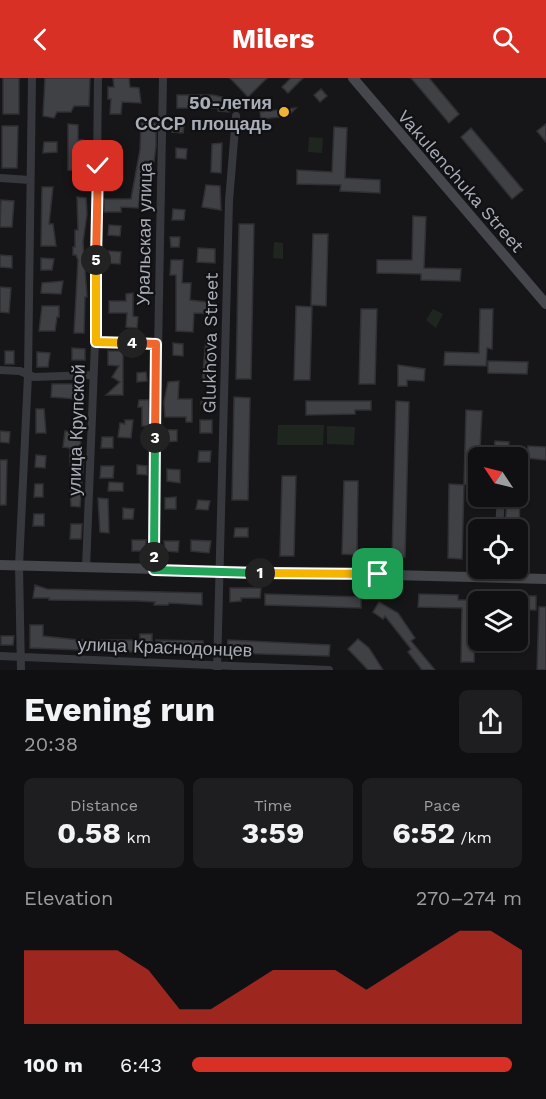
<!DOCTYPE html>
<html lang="en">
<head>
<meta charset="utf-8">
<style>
  :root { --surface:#101012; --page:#1e1e20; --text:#f1f3f6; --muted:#9c9d9f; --line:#303032; --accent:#d93025 }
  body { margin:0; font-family:"Work Sans",sans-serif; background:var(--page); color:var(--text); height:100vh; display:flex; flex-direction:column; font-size:22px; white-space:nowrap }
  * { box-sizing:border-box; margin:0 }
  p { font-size:20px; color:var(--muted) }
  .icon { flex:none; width:33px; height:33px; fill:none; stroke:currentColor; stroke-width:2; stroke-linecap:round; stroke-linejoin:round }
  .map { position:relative; height:592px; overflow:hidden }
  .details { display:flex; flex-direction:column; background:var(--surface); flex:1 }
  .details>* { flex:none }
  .needle { width:39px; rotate:305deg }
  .controls { position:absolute; left:468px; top:369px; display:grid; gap:12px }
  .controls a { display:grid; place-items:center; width:60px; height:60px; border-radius:9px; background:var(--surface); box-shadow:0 2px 4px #0004,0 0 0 2px var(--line); font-size:30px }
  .pin { position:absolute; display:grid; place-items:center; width:51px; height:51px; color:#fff; margin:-26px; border-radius:12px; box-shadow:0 3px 9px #0006 }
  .km { position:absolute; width:30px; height:30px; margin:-15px; border-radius:50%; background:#222; color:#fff; font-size:16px; line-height:30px; text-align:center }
  .round { display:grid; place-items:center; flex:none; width:63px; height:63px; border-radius:9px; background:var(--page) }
  .overview { display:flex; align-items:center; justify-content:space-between; height:102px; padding:0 24px }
  h1 { font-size:33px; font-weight:700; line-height:45px }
  .stats { display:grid; grid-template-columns:repeat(3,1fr); gap:9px; height:102px; padding:6px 24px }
  .stats div { display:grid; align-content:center; border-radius:9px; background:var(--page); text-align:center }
  .stats b { font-size:30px; font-weight:700 }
  .stats small { font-size:16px; font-weight:400 }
  .stats p { font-size:16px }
  .chart { height:168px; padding:12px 24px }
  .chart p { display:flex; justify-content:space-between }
  .chart svg { width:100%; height:108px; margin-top:6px; fill:var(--accent); opacity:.7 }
  ul { padding:0 24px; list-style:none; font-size:20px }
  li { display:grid; grid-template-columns:96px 72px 1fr; align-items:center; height:45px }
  li i { height:15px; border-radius:8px; background:var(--accent) }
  header { display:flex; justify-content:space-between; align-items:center; height:78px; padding:0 24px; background:var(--accent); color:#fff; font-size:27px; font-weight:700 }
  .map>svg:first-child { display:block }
</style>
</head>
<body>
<header><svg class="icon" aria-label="back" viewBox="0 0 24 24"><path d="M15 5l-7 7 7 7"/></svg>Milers<svg class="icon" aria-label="search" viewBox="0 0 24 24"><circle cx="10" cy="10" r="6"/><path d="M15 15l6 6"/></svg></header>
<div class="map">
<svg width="546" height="592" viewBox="0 0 546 592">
  <rect width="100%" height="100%" fill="#161618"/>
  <path fill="#1e261f" d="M309,59L323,60L322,75L308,74Z
    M274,164L283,165V181L273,180Z
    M433,231L443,236L436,250L426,242Z
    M278,347H324L323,367H277Z
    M327,348L355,349L354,367L327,366Z"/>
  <path fill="#404145" stroke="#303034" stroke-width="1.5" d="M3,0H19V36H3Z
    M45,0H90L89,28H74L71,34H57L54,40L43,38Z
    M113,0H129L130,9L139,10L141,25L122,24L121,36H110L111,21H108V9H114Z
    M230,0H267L248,19Z
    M291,0H303L288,15L282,9Z
    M411,0H429L459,36L449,45Z
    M321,11L327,18L320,24L314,17Z
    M177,17H213L226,20L229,34L218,33V30H177Z
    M296,30L288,38L261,41L260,34Z
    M141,45H156V68L154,84L145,83L138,130L121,129V134H104V121H131L140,72Z
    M68,46L78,47V62H83L80,78L82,93L68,92Z
    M173,46L184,47L183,55L172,54Z
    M546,46V64L537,53Z
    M2,48H18L17,90H2Z
    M334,49L347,50L345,100L380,102V115L340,113L341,107L297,106V92L332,94Z
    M471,50L523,112L512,121L461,59Z
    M44,64H57V74L43,75Z
    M222,65L221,95L211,94L212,66Z
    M176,70L187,71L186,81L176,80Z
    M104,95H115V106H104Z
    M206,107L220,108L221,132L202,129Z
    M42,109H53L49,146H53L56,168H41Z
    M77,119L86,120L87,136L83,164L87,219H85L84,255H74L78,182L76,177H73V169H75V152H78Z
    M1,122L14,123L12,149H0Z
    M173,131L185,132L184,142H172Z
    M413,138L426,139L424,190L461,191L460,203L421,202V196L377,195V182H412Z
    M239,146H254L251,301H236Z
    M109,147L121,148L120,158L108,157Z
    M313,156H328L326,228L311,227Z
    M170,159H180L179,169H171Z
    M198,170L215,171V185L197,184Z
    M108,173L121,174L120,186L108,185Z
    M0,177L12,178V190L0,189Z
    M41,180L54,181L52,192H41Z
    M171,182H183L182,205H191L190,222L215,225L214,236L194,235L193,254L176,253V197H170Z
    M63,203L61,216L41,215L42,205Z
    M0,209L11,210L9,235L0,234Z
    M133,215V238L138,239L137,250L126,249L127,235H109V223H126V216Z
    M42,228H59V239H57L55,253H39Z
    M296,228L312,229L310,302H294Z
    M361,231H377L375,306H359Z
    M480,231H493L492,271L487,270L486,288L444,287L445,274L479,275Z
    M206,261H214L213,304H202Z
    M173,265L183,266V278L173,277Z
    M72,270L85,271V282H72Z
    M5,273H14V286H5Z
    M108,273H123V317H106L120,304L112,299L119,288L108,287Z
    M37,274L50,275L48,289H37Z
    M488,283L528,284L527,296L488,295Z
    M398,287L425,291L424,303L407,302V308H398Z
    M146,294L147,303L137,304V295Z
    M179,303L178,321H192V344H186V339H165L164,324L168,304Z
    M52,306H78L77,321L51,319Z
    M211,317L212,327L201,326L202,318Z
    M234,319L250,320L248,422H232Z
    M139,322H149L150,348H142V329H138Z
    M306,323H371V332H355V336L306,337Z
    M396,323L409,324L405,479H392Z
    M36,331H44L46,355H36Z
    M466,332L482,333L478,407L464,406Z
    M125,342H133L131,360L118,359L120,345L125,346Z
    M200,342H212V355H200Z
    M165,352H177V363L164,364Z
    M0,353L10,354L9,365L0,364Z
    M65,353L82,355L79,377H84L80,429L71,428L70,405H72L74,389H70V370L63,369Z
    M102,359H113V370H101Z
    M495,363L509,364L508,379L494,378Z
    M528,368L546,369V382L527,380Z
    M199,373H211L210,384H198Z
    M36,377L46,378L45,390L35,389Z
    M0,382H7L6,427H0Z
    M137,387L147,388V397L137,396Z
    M101,388H114L113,400H100Z
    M167,391L180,392V405L167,403Z
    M282,398H296L294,478H280Z
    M344,403H358L357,477L342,476Z
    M109,404L123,405V413H108Z
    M35,406H43V419H34Z
    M449,406L464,407L462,481L448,480Z
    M507,418H520L519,452H505Z
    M176,419V431H165V420Z
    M98,420L108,421L109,455L100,454Z
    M198,422L210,423L208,432L196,431Z
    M123,430L134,431L133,441H123Z
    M34,436H44V448H33Z
    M71,446H82L81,461H70Z
    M235,450H248V459H234Z
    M132,462H146L145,473H132Z
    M191,462L211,463L209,475L191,473Z
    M164,463H179L178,474L165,473Z
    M35,507L47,511L202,515V527L169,525L168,527H154L155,524L138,523L49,522V520H33Z
    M230,510H261L260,520H241V523L230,524Z
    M265,516L361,519V530L265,527Z
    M419,516L458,517V522H475L474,584H461L462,530L418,529Z
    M518,518H536V532H518Z
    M379,524L398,535L415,560L411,563L435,592H422L408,574L411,571L385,538L383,541L373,534Z
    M539,529H546V592H537Z
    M30,547H43V558L79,562H135L134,574L30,570Z
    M140,556H152V566H140Z
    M1,558H14L13,567H1Z
    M358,561L369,570L383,592H368L348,571Z
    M156,562L203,563V574H156Z
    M228,562L330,567L329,578L227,575Z"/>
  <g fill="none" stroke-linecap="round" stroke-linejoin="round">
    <path stroke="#37383d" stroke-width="8" d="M0,100L30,102
      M95,264L156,266
      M0,292L20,293L34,299L92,297
      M499,452L501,418
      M86,490L95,264L98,0
      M154,492L163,0
      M0,578L329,592
      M21,592L19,488L28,297L32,0
      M217,592L229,123L236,38"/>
    <path stroke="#45474d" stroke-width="10" d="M353,0L546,226
      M0,487L546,501"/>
  </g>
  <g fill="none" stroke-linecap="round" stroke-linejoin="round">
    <defs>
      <path id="split-1" d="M260,495L378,496"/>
      <path id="split-2" d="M154,479V492L260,495"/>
      <path id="split-3" d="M154,479L155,360"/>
      <path id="split-4" d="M132,265L156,266L155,360"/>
      <path id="split-5" d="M96,182V264L132,265"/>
      <path id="split-6" d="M96,182L98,88"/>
    </defs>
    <use href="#split-1" stroke="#fff" stroke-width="12"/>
    <use href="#split-2" stroke="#fff" stroke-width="12"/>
    <use href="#split-3" stroke="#fff" stroke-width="12"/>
    <use href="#split-4" stroke="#fff" stroke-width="12"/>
    <use href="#split-5" stroke="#fff" stroke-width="12"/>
    <use href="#split-6" stroke="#fff" stroke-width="12"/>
    <use href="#split-1" stroke="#f5b400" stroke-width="8"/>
    <use href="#split-2" stroke="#22a559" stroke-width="8"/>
    <use href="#split-3" stroke="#22a559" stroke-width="8"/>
    <use href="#split-4" stroke="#f0652b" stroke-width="8"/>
    <use href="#split-5" stroke="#f5b400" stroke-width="8"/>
    <use href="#split-6" stroke="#f0652b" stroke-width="8"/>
  </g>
  <circle fill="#f2b134" stroke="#111113" stroke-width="2" cx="284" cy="34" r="6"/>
  <g text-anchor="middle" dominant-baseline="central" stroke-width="4.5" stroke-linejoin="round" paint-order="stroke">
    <g font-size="18" font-weight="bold" fill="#a8adb8" stroke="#111113" text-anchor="end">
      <text x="272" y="24">50-летия<tspan x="272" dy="21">СССР площадь</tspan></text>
    </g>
    <g font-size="18" fill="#a8adb8" stroke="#111113">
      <text transform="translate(461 103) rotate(49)">Vakulenchuka Street</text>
      <text transform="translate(144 156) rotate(-89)">Уральская улица</text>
      <text transform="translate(210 265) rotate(-89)">Glukhova Street</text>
      <text transform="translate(76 352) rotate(-88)">улица Крупской</text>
      <text transform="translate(165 569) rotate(2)">улица Краснодонцев</text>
    </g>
  </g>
</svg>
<div class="controls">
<a><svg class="needle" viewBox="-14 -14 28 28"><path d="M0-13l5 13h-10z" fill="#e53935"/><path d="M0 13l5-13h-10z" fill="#9c9d9f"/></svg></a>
<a><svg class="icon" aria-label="locate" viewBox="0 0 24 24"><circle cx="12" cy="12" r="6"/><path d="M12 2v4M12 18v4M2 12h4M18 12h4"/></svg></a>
<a><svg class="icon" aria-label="layers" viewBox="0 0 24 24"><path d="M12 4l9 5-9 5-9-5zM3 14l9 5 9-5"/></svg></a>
</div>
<div class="pin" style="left:378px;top:496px;background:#1e9e55"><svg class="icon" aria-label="arrive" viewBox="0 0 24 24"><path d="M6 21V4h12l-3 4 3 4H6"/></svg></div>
<div class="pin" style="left:98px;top:88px;background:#d93025"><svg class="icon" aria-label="check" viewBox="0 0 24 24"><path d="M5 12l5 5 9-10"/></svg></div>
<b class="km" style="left:260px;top:495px">1</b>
<b class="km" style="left:154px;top:479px">2</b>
<b class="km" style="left:155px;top:360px">3</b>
<b class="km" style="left:132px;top:265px">4</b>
<b class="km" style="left:96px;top:182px">5</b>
</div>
<section class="details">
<div class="overview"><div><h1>Evening run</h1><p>20:38</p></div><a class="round"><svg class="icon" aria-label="share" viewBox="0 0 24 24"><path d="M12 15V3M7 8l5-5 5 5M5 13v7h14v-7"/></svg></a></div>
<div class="stats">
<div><p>Distance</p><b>0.58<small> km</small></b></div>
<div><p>Time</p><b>3:59</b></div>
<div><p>Pace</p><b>6:52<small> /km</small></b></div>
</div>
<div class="chart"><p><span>Elevation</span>270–274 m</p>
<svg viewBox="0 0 160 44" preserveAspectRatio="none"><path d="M0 44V14L10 14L20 14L30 14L40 22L50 38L60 38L70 30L80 22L90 22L100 22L110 30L120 22L130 14L140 6L150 6L160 14V44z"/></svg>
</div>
<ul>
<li><b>100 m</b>6:43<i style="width:97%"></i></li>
</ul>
</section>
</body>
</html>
